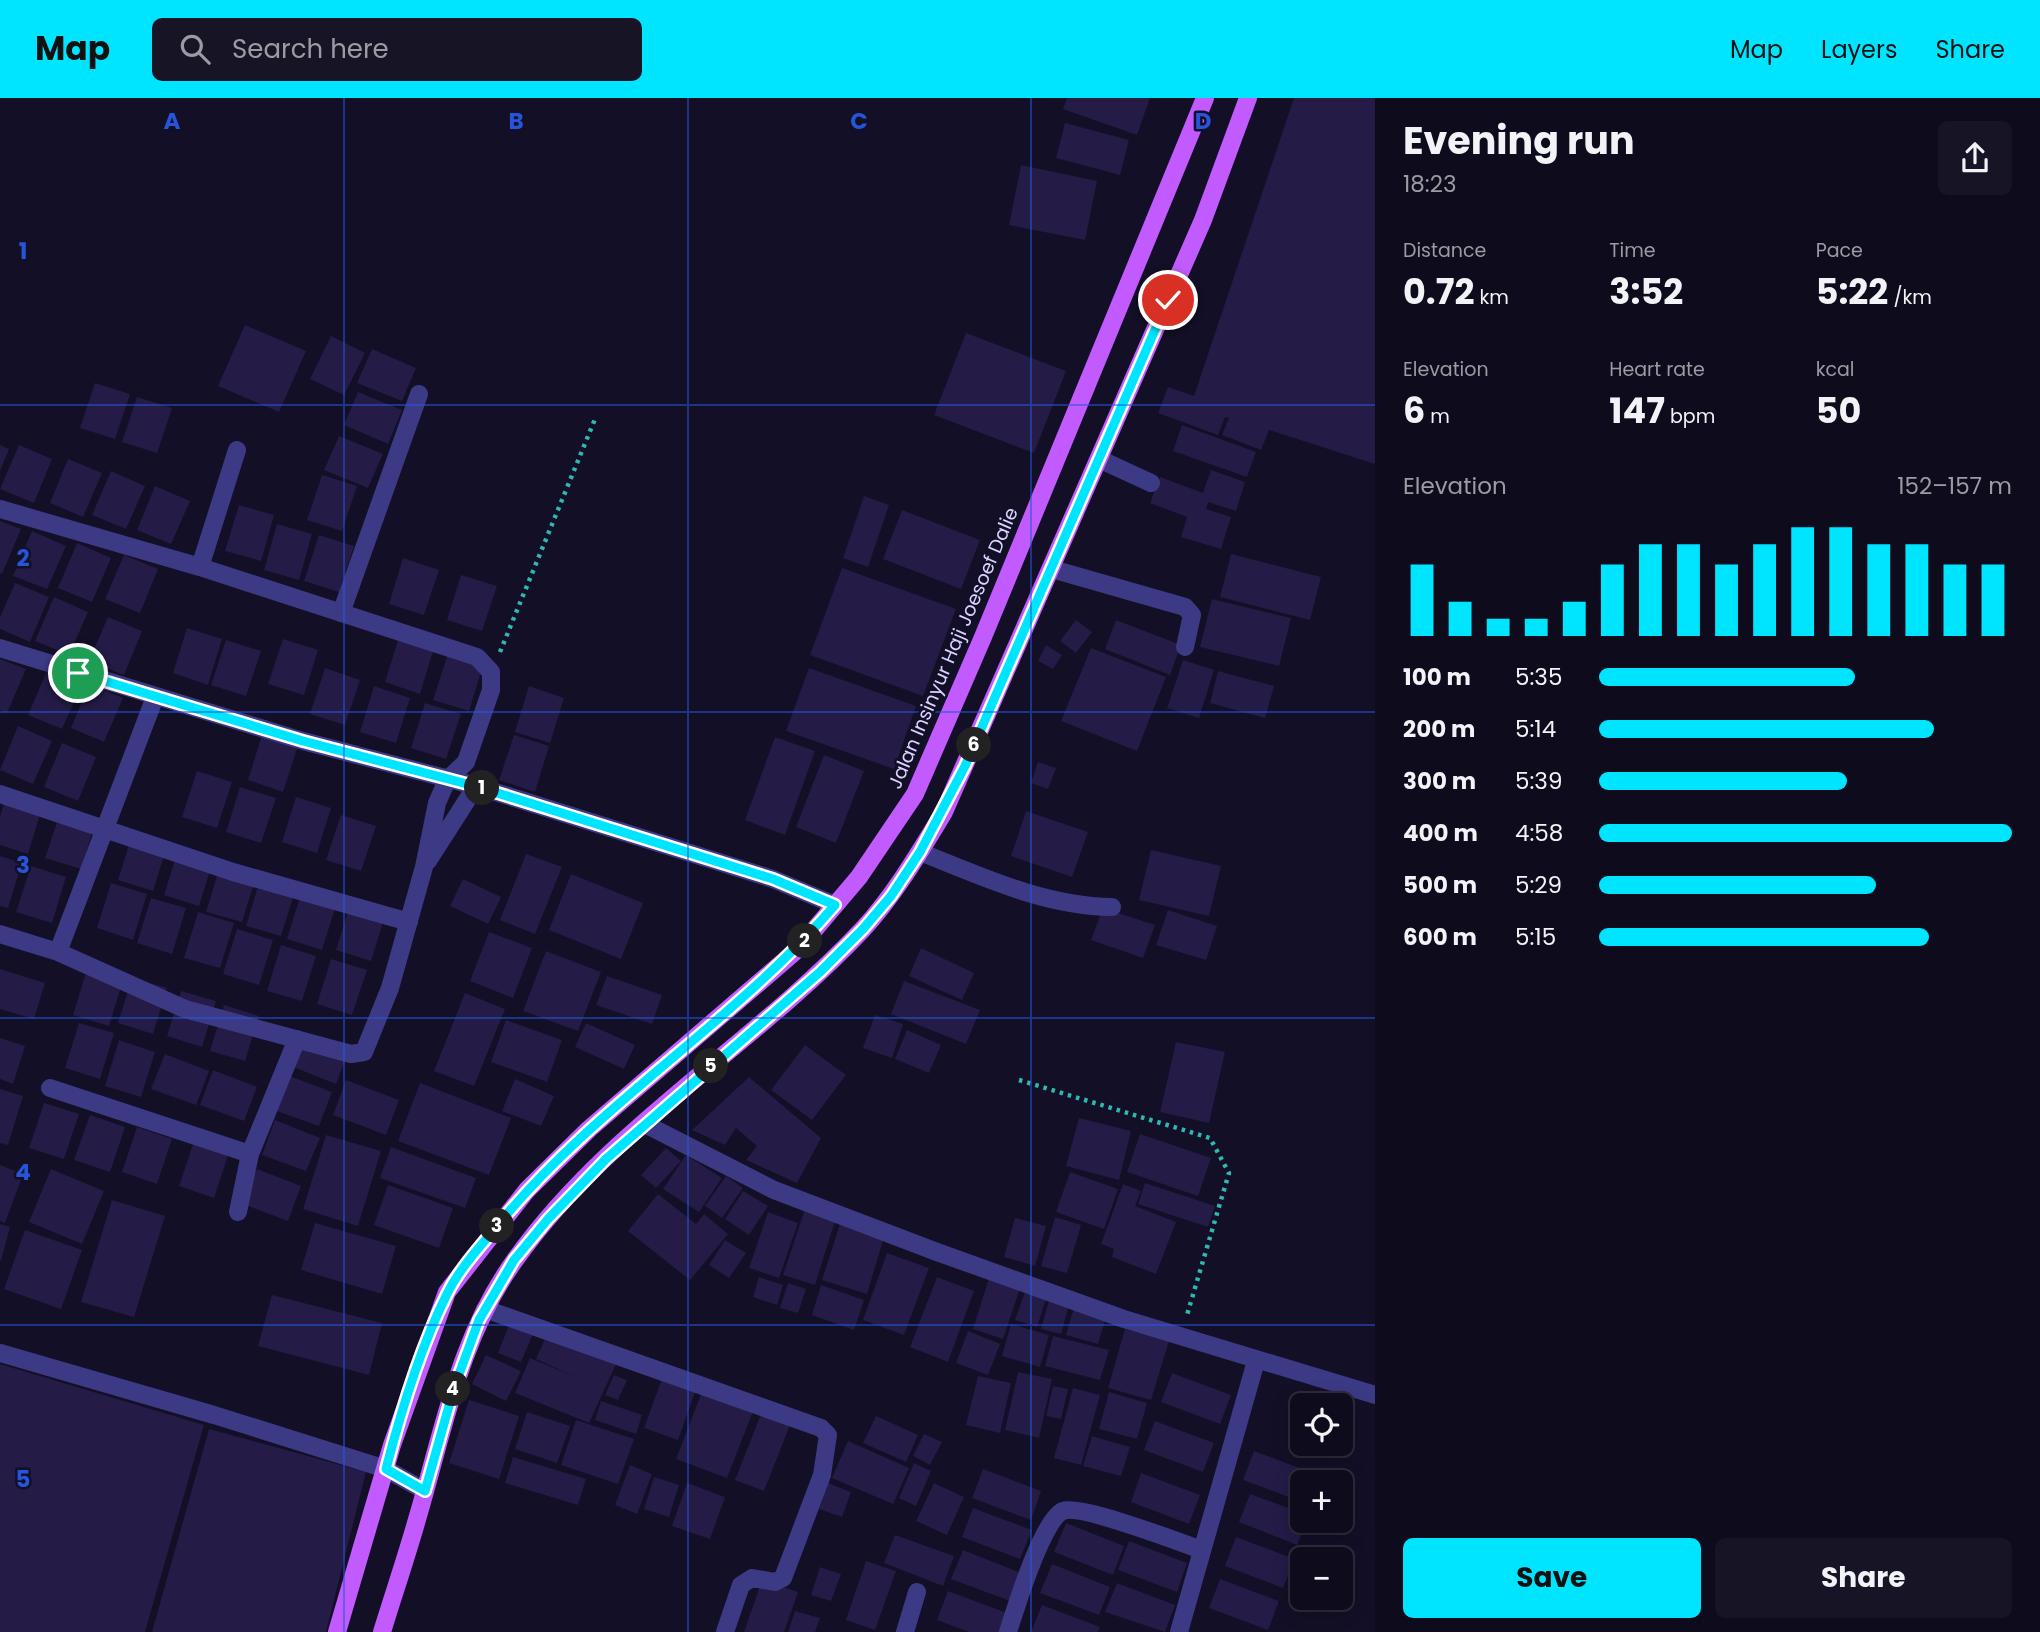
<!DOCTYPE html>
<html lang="en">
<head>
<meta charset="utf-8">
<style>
  :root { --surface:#0e0b1c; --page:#171425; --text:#f1f3f6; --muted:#9b9ba3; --line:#2e2b3b; --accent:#00e5ff }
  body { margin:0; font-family:Poppins,sans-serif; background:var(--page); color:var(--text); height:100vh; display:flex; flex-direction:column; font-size:26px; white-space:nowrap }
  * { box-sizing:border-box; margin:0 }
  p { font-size:23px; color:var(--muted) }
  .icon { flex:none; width:38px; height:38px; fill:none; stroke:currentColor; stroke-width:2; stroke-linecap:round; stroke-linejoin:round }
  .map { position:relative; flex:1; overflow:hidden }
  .drawer { display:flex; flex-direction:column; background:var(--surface); width:665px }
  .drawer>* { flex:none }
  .controls { position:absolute; left:1290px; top:1295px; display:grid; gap:14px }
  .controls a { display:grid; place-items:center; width:63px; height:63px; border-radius:10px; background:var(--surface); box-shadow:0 4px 18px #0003,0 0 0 2px var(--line); font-size:35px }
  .pin { position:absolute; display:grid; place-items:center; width:60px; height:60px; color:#fff; margin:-30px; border:4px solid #fff; border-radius:50%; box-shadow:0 2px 7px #0007 }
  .km { position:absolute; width:35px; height:35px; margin:-18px; border-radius:50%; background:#222; color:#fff; font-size:19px; line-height:35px; text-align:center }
  .round { display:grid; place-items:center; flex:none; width:74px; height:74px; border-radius:10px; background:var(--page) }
  .headline { display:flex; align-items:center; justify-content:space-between; height:119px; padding:0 28px }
  h1 { font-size:38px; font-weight:700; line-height:52px }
  .stats { display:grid; grid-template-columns:repeat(3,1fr); gap:10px; height:119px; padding:7px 28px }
  .stats div { display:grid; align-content:center }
  .stats b { font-size:35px; font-weight:700 }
  .stats small { font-size:19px; font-weight:400 }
  .stats p { font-size:19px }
  .chart { height:196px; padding:14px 28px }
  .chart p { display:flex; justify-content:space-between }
  .chart svg { width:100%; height:126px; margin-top:7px; stroke:var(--accent); stroke-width:6 }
  .cta { display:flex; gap:14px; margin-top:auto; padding:14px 28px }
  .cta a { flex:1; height:80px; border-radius:10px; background:var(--accent); color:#111; font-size:28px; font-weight:700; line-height:80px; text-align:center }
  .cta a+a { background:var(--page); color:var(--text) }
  ul { padding:0 28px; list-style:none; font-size:23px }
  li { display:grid; grid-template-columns:112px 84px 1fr; align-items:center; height:52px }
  li i { height:18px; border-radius:9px; background:var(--accent) }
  header { display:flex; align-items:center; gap:42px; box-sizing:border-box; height:98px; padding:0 35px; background:var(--accent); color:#111 }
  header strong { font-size:33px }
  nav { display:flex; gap:38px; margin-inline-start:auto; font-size:24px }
  .search { width:490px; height:63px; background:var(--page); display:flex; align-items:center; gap:18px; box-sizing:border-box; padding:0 24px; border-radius:10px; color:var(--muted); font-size:26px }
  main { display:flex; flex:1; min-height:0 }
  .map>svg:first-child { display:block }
</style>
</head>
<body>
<header>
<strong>Map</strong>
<div class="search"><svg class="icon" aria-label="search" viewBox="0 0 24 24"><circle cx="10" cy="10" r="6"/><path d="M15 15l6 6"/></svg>Search here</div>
<nav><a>Map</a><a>Layers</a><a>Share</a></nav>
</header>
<main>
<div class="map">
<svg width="1375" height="1534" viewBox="0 0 1375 1534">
  <rect width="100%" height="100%" fill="#130f26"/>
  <path fill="#241b47" d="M1067,0H1150L1137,37L1063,11Z
    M1294,0H1375V366L1269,332L1261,352L1222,337L1229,320L1225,319L1218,337L1158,315L1168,289L1194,298Z
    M1065,25L1129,42L1120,77L1056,60Z
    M1021,67L1097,83L1085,142L1009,127Z
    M245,227L306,253L279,314L218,288Z
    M966,235L1066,273L1034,355L934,317Z
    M331,238L365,255L344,297L310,281Z
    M372,251L416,270L402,303L357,285Z
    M95,285L130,296L115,341L80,330Z
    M358,294L402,312L388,346L344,327Z
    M137,299L172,310L157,355L122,344Z
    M1182,327L1256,354L1247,379L1173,353Z
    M339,338L383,356L368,390L324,372Z
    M0,347L9,351L0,373Z
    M19,347L52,361L34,405L0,391Z
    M68,361L102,375L83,419L50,405Z
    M1211,372L1245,384L1236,413L1208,404L1206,411L1231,419L1221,451L1181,439L1187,419L1150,405L1160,379L1203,395Z
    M111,373L145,388L126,431L92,417Z
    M322,377L357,388L342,433L307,422Z
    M155,388L190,403L171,446L137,432Z
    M864,398L889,407L868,469L843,460Z
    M239,407L274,417L261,463L225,453Z
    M902,412L980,442L961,491L883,461Z
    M0,423L21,431L2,476L0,475Z
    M277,426L312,436L299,482L264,472Z
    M32,433L66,448L47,491L13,478Z
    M319,437L354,448L339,494L304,483Z
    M77,445L111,460L92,504L58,490Z
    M1231,456L1321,479L1310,522L1220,499Z
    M124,457L158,471L140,515L105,501Z
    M403,460L439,472L424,517L389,506Z
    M842,470L956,511L923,598L810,557Z
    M461,477L497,488L482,533L447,522Z
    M15,485L49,499L30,544L0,531V519Z
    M54,499L88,514L69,557L35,543Z
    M1212,501L1291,520L1279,568L1200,549Z
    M108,519L142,533L124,577L89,563Z
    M1076,522L1092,534L1076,555L1060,543Z
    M1116,522L1181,547L1170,577L1105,551Z
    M187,530L222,541L208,587L173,575Z
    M399,539L434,550L420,596L385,584Z
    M283,541L318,552L304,597L268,586Z
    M226,542L261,553L246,598L211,587Z
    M1046,547L1062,557L1053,571L1038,563Z
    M1091,550L1166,579L1137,653L1061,623Z
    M448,556L483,567L469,613L433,602Z
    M0,561L26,571L7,615L0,612Z
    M1183,562L1214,572L1199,620L1167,610Z
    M325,570L360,582L345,627L310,616Z
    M809,570L916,608L894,671L786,633Z
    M47,573L81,588L62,631L28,617Z
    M1218,573L1274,588L1265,620L1210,605Z
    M89,586L123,600L104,644L71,630Z
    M374,588L410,600L396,645L360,634Z
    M529,588L564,600L550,645L515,634Z
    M425,605L461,616L446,661L411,650Z
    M18,628L52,643L33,686L0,672Z
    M262,637L298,648L283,694L248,682Z
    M514,637L549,648L535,694L499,682Z
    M775,639L815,653L785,737L745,722Z
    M62,645L96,659L78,703L44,689Z
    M824,657L864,673L836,745L796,729Z
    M1038,664L1056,670L1048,691L1031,685Z
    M197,673L232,684L217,730L182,719Z
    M240,689L276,700L261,745L226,734Z
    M6,699L42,710L28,756L0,747V719Z
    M296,699L331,710L317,755L282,744Z
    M1026,713L1088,734L1072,779L1011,758Z
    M60,715L95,725L81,771L45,760Z
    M341,717L376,728L361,773L326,762Z
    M132,737L167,748L153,793L118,782Z
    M178,752L213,763L199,808L164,797Z
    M1151,752L1221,768L1209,818L1139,802Z
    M526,756L562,769L535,836L500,822Z
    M0,758L22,765L8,810L0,808Z
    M31,768L66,779L52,825L16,814Z
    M220,768L256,779L242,824L206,814Z
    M571,776L643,805L621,861L549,832Z
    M463,781L501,799L488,826L450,808Z
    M260,782L295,793L281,838L246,828Z
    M111,785L147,796L133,842L97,830Z
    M301,796L336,807L322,852L287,841Z
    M151,800L186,810L172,856L137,845Z
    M350,807L385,818L371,863L336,852Z
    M1103,810L1155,827L1143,860L1091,842Z
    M1168,812L1217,828L1206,862L1156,847Z
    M198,814L234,825L220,870L184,860Z
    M237,831L273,842L259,887L223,876Z
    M489,834L532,850L513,900L470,883Z
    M281,847L316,858L302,903L267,893Z
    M921,850L974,875L962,902L909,878Z
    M546,853L601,874L578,933L523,913Z
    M331,861L367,872L352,917L317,906Z
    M0,871L45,885L34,921L0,911Z
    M87,871L123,882L109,928L73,917Z
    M607,878L662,897L652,926L596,907Z
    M132,880L167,890L153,936L118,925Z
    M904,883L980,912L966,946L891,916Z
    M181,893L216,903L202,949L167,938Z
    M465,895L505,911L474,988L434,973Z
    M224,907L259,918L245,963L210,953Z
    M875,917L903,926L892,960L863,950Z
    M506,922L562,942L547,984L491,964Z
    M79,925L114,935L100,981L65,970Z
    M586,925L635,947L624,971L575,949Z
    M907,932L941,947L929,975L895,961Z
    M304,934L349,951L336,986L291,968Z
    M0,940L25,948L13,986L0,981Z
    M119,942L155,954L141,999L105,988Z
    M1176,944L1225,954L1209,1025L1160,1014Z
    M805,947L846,977L812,1022L771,992Z
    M165,956L209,973L196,1007L151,991Z
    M213,972L257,989L244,1023L200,1007Z
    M287,977L332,994L319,1028L274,1012Z
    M749,979L821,1040L797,1085L746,1062L757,1048L736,1030L725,1047L692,1032Z
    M515,981L554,998L541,1028L502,1013Z
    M346,982L399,1002L386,1037L333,1017Z
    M420,985L511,1020L489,1077L398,1043Z
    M0,991L23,998L8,1047L0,1045Z
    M44,1005L79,1016L64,1061L29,1050Z
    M90,1017L125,1029L110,1074L74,1062Z
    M1079,1020L1131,1033L1119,1082L1066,1068Z
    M275,1022L320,1040L306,1073L262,1057Z
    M137,1029L172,1041L157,1086L122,1074Z
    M1140,1036L1211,1060L1198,1098L1127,1074Z
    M326,1037L381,1053L358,1128L303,1111Z
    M194,1043L229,1054L214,1100L179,1088Z
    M391,1049L476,1080L465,1110L380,1080Z
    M666,1050L681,1063L656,1090L641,1077Z
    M686,1057L722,1080L699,1114L663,1091Z
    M0,1067L23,1076L5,1125L0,1123Z
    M51,1071L104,1093L82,1146L29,1124Z
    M257,1071L301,1088L288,1123L243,1106Z
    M1070,1074L1118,1091L1104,1131L1056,1114Z
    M726,1078L743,1090L722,1120L705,1108Z
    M1145,1085L1215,1108L1208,1129L1138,1106Z
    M1123,1086L1141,1093L1135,1108L1176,1124L1156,1176L1112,1159L1114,1151L1101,1146Z
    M388,1087L453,1110L439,1150L374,1127Z
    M743,1093L768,1108L749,1137L725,1121Z
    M658,1096L696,1126L704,1116L728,1136L690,1182L628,1133Z
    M112,1102L165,1118L134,1219L81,1204Z
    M805,1111L836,1120L815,1187L783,1177Z
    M768,1114L798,1125L779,1180L749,1170Z
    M1055,1119L1081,1127L1067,1175L1041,1168Z
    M1015,1120L1046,1128L1035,1168L1004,1159Z
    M315,1125L396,1148L382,1196L301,1172Z
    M0,1126L10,1129L1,1163H0Z
    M840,1126L884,1139L867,1196L822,1182Z
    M25,1132L82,1152L61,1211L4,1191Z
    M725,1142L746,1155L729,1180L709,1167Z
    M887,1155L929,1170L904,1237L863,1222Z
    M990,1177L1021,1187L1003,1241L973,1231Z
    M759,1179L783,1187L777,1207L753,1199Z
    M937,1179L974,1193L948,1264L910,1249Z
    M788,1185L806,1191L798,1215L780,1210Z
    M821,1187L864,1202L854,1232L812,1217Z
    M1026,1191L1047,1198L1037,1229L1015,1222Z
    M272,1197L382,1225L369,1277L258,1248Z
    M1049,1202L1069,1207L1061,1236L1041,1231Z
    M1074,1209L1106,1219L1098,1246L1066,1237Z
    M510,1225L534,1234L521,1264L498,1255Z
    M1011,1226L1049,1237L1040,1269L1002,1258Z
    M1125,1231L1169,1243L1151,1302L1108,1290Z
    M968,1233L1000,1246L988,1277L956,1265Z
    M548,1234L617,1264L589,1325L515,1295L530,1260L578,1280L536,1261Z
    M1053,1238L1109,1252L1100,1282L1045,1268Z
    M486,1257L521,1273L506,1303L472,1286Z
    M0,1266L204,1327L145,1534H0Z
    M1018,1274L1052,1281L1039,1340L1005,1332Z
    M1172,1275L1231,1297L1220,1326L1161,1304Z
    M614,1277L627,1282L618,1302L605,1297Z
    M663,1278L696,1291L678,1342L644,1330Z
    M978,1278L1011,1285L1000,1335L966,1327Z
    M1053,1288L1068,1291L1061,1321L1046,1318Z
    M1073,1290L1100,1297L1081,1367L1054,1360Z
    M703,1291L754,1311L727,1380L676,1361Z
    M1109,1294L1147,1305L1137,1341L1099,1331Z
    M469,1302L519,1318L499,1381L449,1365Z
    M601,1303L642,1317L636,1336L595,1322Z
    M527,1314L570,1328L557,1365L515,1351Z
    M761,1316L790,1327L764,1393L735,1382Z
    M876,1318L918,1337L906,1364L863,1345Z
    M576,1322L634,1341L618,1386L561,1367Z
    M1155,1323L1214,1345L1203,1374L1144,1352Z
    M209,1331L366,1374L326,1534H152Z
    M924,1336L942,1344L930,1367L913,1358Z
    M1092,1338L1130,1349L1121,1378L1083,1368Z
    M848,1343L909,1370L893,1406L832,1380Z
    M1254,1353L1313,1375L1309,1384H1302V1404L1243,1382Z
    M513,1359L586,1381L578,1407L505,1385Z
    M914,1365L931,1373L916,1408L899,1400Z
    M630,1367L652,1376L637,1416L615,1407Z
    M983,1371L1041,1393L1031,1422L972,1400Z
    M1141,1375L1200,1397L1189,1426L1131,1404Z
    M654,1379L679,1387L669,1419L644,1411Z
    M687,1385L725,1399L710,1441L672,1428Z
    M828,1385L851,1394L842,1419L819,1411Z
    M934,1385L964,1399L947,1437L916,1423Z
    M1250,1396L1302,1415V1423H1307L1297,1447L1239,1424Z
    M973,1410L1032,1432L1020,1461L962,1439Z
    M1066,1425L1124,1448L1113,1477L1054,1454Z
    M895,1437L954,1458L943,1488L884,1465Z
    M1236,1439L1295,1461L1283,1490L1225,1468Z
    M1129,1443L1187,1465L1177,1494L1118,1472Z
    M963,1452L1021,1475L1010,1503L951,1481Z
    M866,1463L896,1473L875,1532L846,1522Z
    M1052,1466L1110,1489L1099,1517L1040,1495Z
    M820,1469L841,1476L831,1503L811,1497Z
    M1220,1481L1279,1503L1268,1532L1209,1510Z
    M762,1482L798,1494L784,1534H744Z
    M1117,1485L1175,1507L1165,1534L1105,1514Z
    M948,1493L1007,1515L1000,1534H969L937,1522Z
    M1042,1507L1100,1529L1098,1534H1031Z
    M795,1513L820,1520L815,1534H788Z"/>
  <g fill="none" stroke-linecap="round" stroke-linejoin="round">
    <path stroke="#2fb8b0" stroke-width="4.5" stroke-dasharray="3.5 5" stroke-linecap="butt" d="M500,554L595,321
      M1019,982L1210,1040L1229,1075L1187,1217"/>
    <path stroke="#3d3a85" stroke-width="18" d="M1099,361L1151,385
      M0,411L200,469L477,559L491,574V592L466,664L447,682L437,705L424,769L390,890L364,954L351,956L185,911L58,854L0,836
      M200,469L237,352
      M1052,471L1185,509L1192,517L1185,549
      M341,515L419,296
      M0,550L303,643L476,688L773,781L835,807
      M0,696L233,774L409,824
      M920,754C983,779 1044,808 1112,809
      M428,763L476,688
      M58,854L155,599
      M50,990L250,1056
      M645,1026L774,1092L937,1154L1124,1221L1375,1297
      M238,1114L250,1056L297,941
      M485,1211L821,1330L828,1337L822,1377L783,1480L775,1484L752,1480L741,1487L725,1534
      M0,1255L214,1317L386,1371L425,1393
      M905,1534L917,1494
      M1008,1534C1015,1512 1043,1420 1063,1413C1080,1406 1179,1444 1202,1452
      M1179,1534L1256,1263"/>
    <path stroke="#c25bff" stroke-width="18" d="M337,1534L392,1347L447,1194L527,1092L589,1031L798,851L859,779L915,696L983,539L1205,0
      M382,1534C394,1495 407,1457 418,1418C444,1330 460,1238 515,1162C608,1031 754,947 863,831C895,796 919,755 944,714L1203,122L1248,0"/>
  </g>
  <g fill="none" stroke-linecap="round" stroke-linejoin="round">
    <defs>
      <path id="route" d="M78,575L303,643L475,688L773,781L835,807C734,925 596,1006 497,1128C480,1149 459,1171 447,1196C420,1250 401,1313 386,1371L425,1393L454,1290L479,1222L514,1162L548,1121L606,1061L820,874L863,831L891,798L920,754L965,668L1168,202"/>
    </defs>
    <use href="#route" stroke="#fff" stroke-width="14"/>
    <use href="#route" stroke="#00e5ff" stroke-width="9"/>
  </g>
  <path fill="none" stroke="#2655da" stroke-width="2" stroke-opacity="0.55" d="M344,0V1534M688,0V1534M1031,0V1534M0,307H1375M0,614H1375M0,920H1375M0,1227H1375"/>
  <g text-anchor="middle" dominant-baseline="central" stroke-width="5" stroke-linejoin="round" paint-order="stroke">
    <g font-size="19" fill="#d9d4ff" stroke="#130f26">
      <text transform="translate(953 550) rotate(-67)">Jalan Insinyur Haji Joesoef Dalie</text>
    </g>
  </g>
  <g font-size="23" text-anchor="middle" font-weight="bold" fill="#2655da" stroke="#130f26" stroke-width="5" stroke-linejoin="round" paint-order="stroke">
    <text x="172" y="31">A</text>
    <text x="516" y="31">B</text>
    <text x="859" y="31">C</text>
    <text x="1203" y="31">D</text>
    <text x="23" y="161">1</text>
    <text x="23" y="468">2</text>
    <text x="23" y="775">3</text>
    <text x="23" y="1082">4</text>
    <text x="23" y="1389">5</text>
  </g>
</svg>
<div class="controls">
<a><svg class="icon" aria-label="locate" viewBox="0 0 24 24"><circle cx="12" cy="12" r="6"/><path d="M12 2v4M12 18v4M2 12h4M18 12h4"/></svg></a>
<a>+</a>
<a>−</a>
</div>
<div class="pin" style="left:78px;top:575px;background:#1e9e55"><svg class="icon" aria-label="arrive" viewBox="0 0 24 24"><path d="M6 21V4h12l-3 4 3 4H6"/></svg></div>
<div class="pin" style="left:1168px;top:202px;background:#d93025"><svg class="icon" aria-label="check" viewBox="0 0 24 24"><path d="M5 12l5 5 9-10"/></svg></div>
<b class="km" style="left:482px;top:690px">1</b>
<b class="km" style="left:805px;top:843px">2</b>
<b class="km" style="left:497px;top:1128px">3</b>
<b class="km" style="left:453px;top:1291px">4</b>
<b class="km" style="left:711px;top:968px">5</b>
<b class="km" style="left:974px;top:647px">6</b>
</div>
<section class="drawer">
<div class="headline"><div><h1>Evening run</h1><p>18:23</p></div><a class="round"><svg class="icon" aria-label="share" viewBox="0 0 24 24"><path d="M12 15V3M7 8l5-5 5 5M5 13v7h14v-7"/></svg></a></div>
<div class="stats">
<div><p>Distance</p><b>0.72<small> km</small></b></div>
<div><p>Time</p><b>3:52</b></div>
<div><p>Pace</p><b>5:22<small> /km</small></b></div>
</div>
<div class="stats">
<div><p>Elevation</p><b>6<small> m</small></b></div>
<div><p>Heart rate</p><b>147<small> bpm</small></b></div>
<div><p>kcal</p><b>50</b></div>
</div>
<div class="chart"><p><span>Elevation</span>152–157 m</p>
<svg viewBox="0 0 160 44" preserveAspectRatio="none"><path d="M5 44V19M15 44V32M25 44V38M35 44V38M45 44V32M55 44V19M65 44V12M75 44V12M85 44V19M95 44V12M105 44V6M115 44V6M125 44V12M135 44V12M145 44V19M155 44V19"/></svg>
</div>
<ul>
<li><b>100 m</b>5:35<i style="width:62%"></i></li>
<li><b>200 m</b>5:14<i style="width:81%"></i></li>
<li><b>300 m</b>5:39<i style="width:60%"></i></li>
<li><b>400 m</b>4:58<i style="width:100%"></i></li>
<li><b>500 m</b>5:29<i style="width:67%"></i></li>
<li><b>600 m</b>5:15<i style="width:80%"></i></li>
</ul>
<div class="cta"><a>Save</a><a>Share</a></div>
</section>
</main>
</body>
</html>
